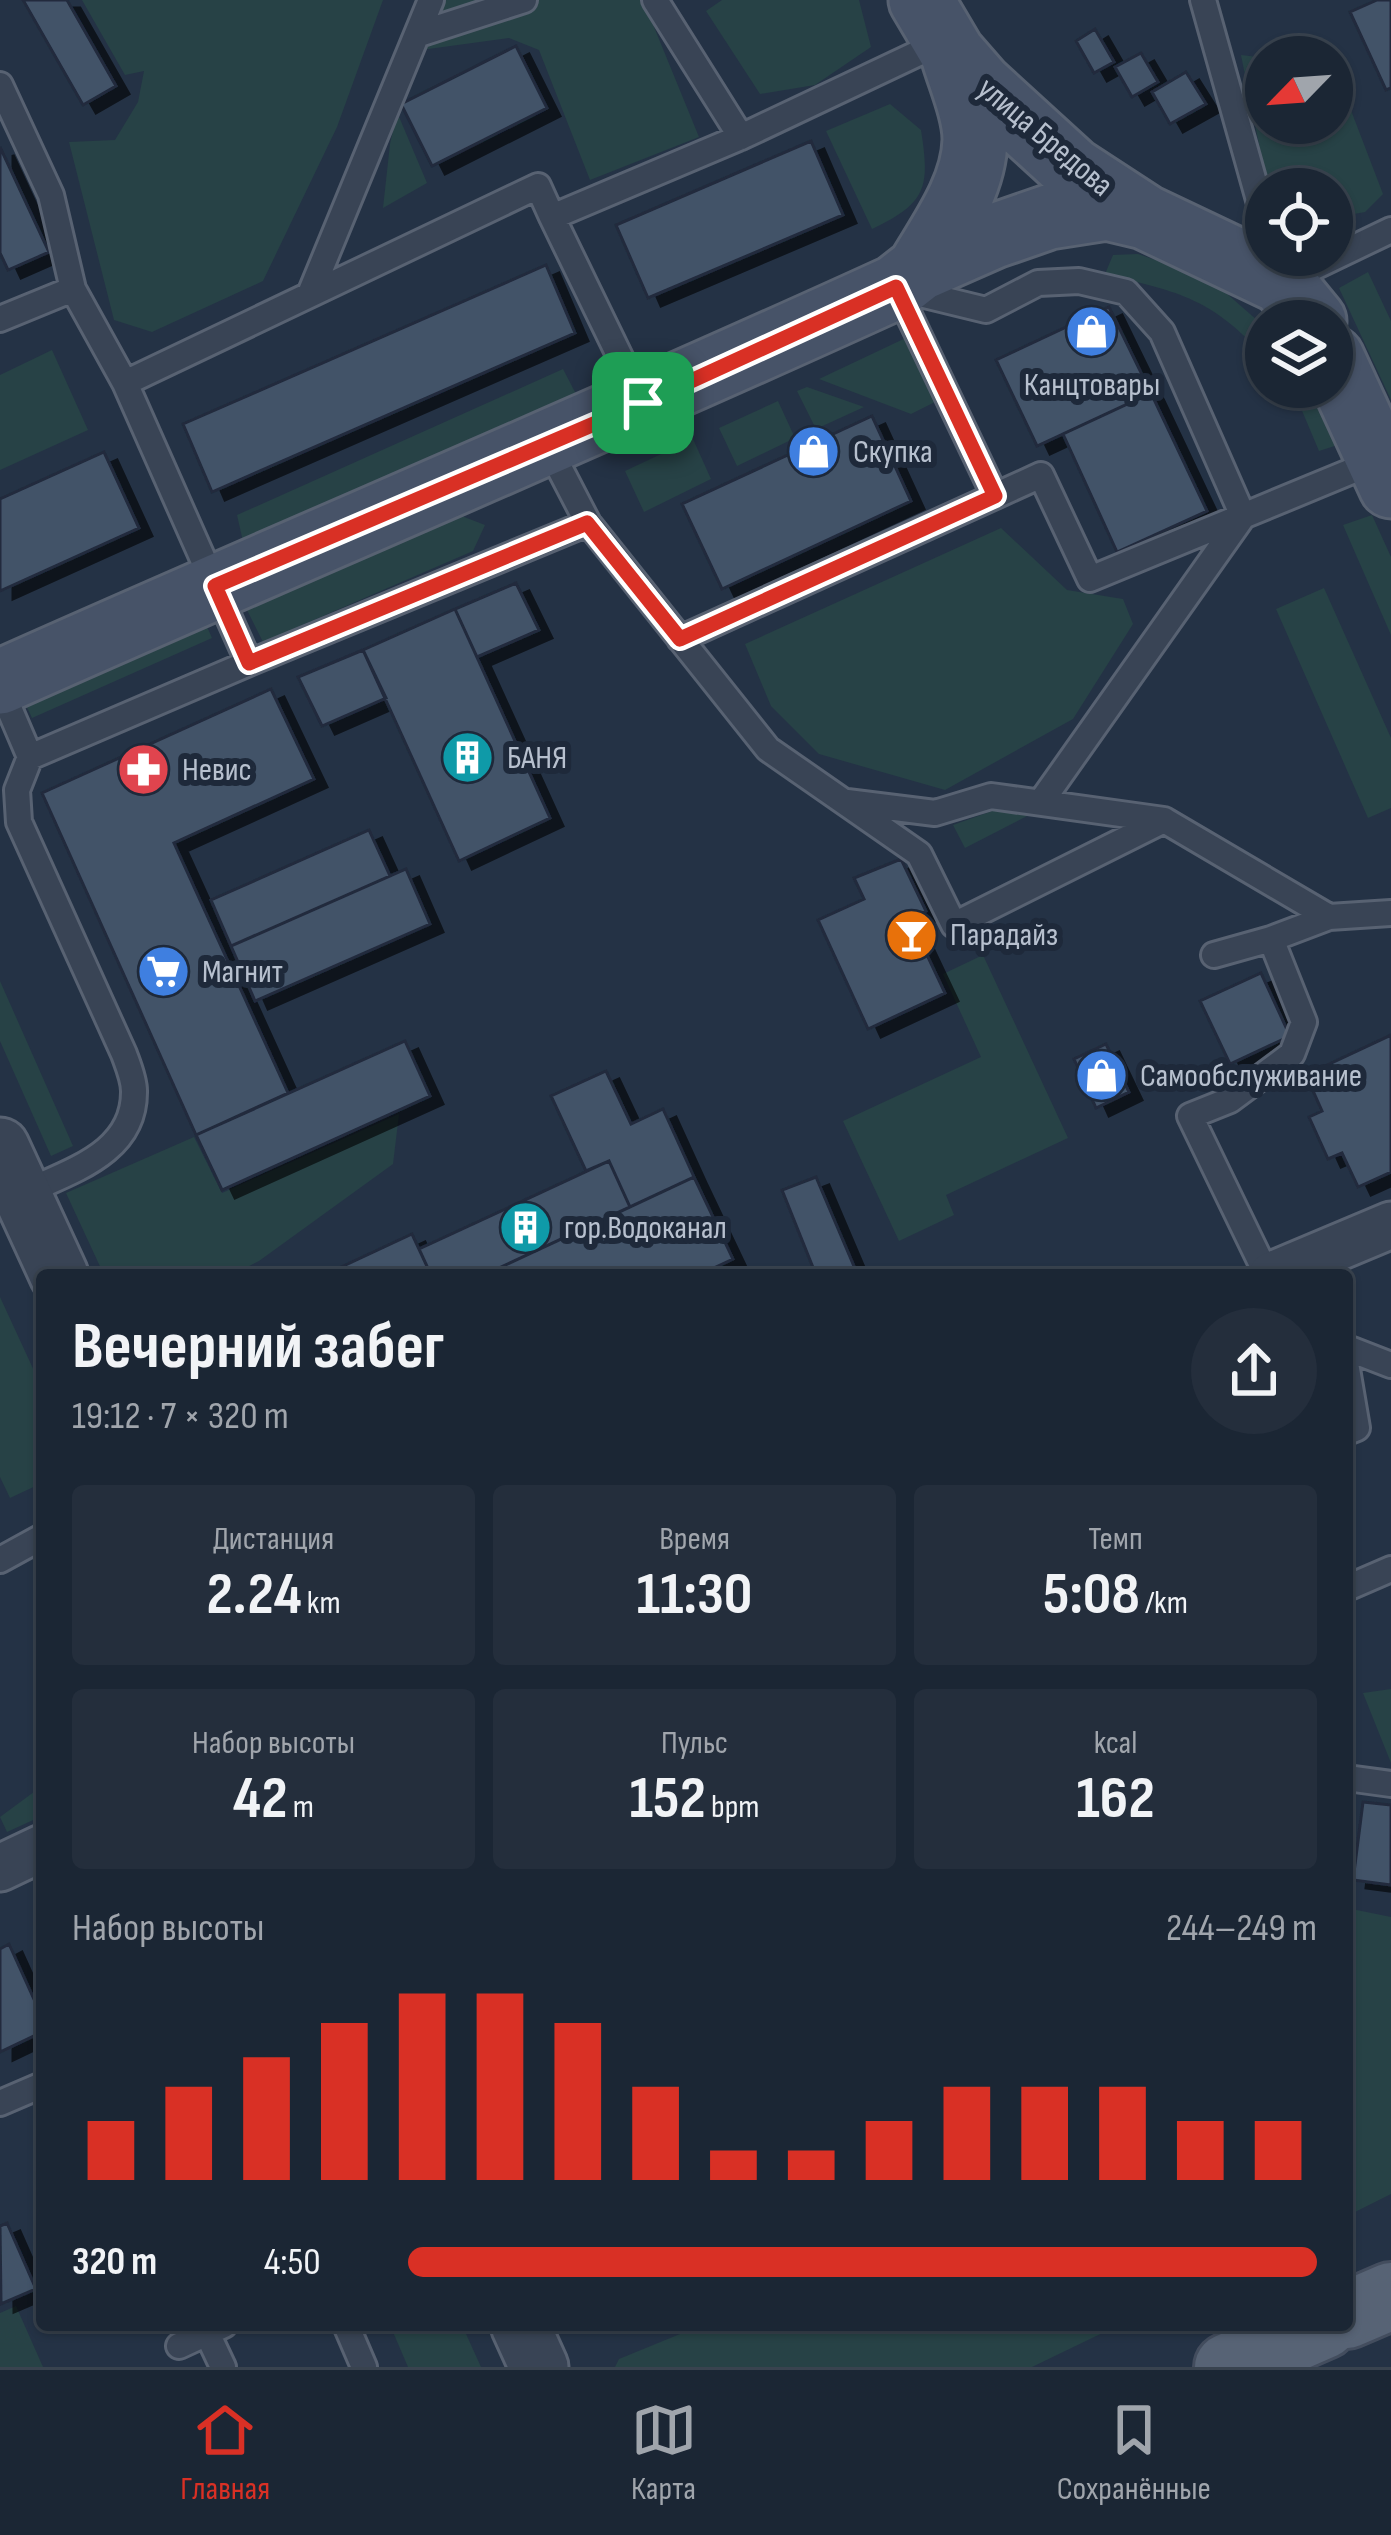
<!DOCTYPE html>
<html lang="ru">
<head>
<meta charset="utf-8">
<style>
  :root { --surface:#1b2634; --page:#242e3c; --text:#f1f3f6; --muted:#a0a5ac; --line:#39434f; --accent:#d93025 }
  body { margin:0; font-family:"Sofia Sans Condensed",sans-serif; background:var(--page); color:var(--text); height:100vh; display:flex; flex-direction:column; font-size:45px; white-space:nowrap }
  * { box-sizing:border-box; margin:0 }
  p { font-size:39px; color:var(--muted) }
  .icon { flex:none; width:66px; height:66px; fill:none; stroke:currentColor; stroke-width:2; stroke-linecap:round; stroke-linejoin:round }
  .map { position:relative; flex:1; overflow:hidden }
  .drawer { position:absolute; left:36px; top:1269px; width:1317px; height:1062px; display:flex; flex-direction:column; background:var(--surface); border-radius:12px; box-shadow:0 3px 9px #0004,0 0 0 3px var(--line) }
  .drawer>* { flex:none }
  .needle { width:78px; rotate:245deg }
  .tools { position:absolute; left:1245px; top:36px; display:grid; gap:24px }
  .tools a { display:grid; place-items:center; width:108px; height:108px; border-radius:50%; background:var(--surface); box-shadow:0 3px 9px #0004,0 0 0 3px var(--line); font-size:60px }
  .pin { position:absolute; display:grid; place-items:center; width:102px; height:102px; color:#fff; margin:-51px; border-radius:24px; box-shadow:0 6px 18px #0006 }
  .round { display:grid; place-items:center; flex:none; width:126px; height:126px; border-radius:63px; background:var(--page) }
  .summary { display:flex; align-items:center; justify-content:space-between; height:204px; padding:0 36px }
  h1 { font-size:66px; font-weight:700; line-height:90px }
  .stats { display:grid; grid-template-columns:repeat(3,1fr); gap:18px; height:204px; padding:12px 36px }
  .stats div { display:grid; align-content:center; border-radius:12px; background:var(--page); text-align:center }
  .stats b { font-size:60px; font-weight:700 }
  .stats small { font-size:33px; font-weight:400 }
  .stats p { font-size:33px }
  .chart { height:336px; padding:24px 36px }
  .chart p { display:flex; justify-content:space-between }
  .chart svg { width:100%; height:216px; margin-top:12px; stroke:var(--accent); stroke-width:6 }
  ul { padding:0 36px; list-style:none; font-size:39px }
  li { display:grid; grid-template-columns:192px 144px 1fr; align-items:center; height:90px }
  li i { height:30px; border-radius:15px; background:var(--accent) }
  .dock { display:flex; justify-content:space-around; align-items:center; height:168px; border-top:3px solid var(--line); background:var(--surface); font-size:33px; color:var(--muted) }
  .dock a { display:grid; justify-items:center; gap:6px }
  .dock .current { color:var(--accent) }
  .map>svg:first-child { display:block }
</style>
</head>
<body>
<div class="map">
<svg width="1391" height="2367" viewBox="0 0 1391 2367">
  <defs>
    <filter id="shadow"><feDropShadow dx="13" dy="8" stdDeviation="0" flood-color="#0009"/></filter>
  </defs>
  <rect width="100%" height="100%" fill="#243245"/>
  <path fill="#274246" d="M82,0H383L337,127L263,281L152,332L114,320L69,142L115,140L138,102L144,71L125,75Z
    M433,0H643L699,137L590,180L539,50L509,38L421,50Z
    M722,0H859L871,47L815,85L760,94L706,11Z
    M1241,55L1266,58V123H1332L1334,66L1383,194L1365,212L1332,218V189H1268Z
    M890,104L921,130C930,187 927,203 872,229L826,131Z
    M397,112L427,183L383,208L390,144Z
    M1138,254L1209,278L1266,328V358C1211,298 1182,293 1105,274L1113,255Z
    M1368,272L1391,321V400L1339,288Z
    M912,335L943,398L911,414L819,379Z
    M52,350L88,430L0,470V375Z
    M563,369L576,394L244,546L237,515Z
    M807,387L864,407L816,429L797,391Z
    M1292,387H1315L1341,444L1319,451Z
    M778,401L795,438L737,466L719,428Z
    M693,439L711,479L644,512L625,471Z
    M459,515L485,525L473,551L263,642L245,606Z
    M1372,515L1391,557V635L1343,525Z
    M1001,528L1067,590L1123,599L1133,624L1073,719L945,790L819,754L771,706L745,644Z
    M1324,588L1391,738V808L1368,818L1276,609Z
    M205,622L212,638L32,718L24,701Z
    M1026,799L1033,813L965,848L953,825Z
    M983,955L1068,1138L946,1195L954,1215L899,1241L843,1121L981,1057L943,974Z
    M0,981L73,1146L51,1156L0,1041Z
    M399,1114L393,1164L259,1261L232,1275H104L66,1193L194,1137L222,1193Z
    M0,1297L42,1388V1483L10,1498L0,1477Z
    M1391,1689V1763L1363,1693Z
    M42,1786V1816L7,1832L0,1817Z
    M1347,1908L1391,1917V2194L1347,2216Z
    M16,2306L43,2367H0V2313Z
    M390,2325H462L481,2367H408Z
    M702,2325H1119L1032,2367H615L619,2359Z"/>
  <path fill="#435268" stroke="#202b3c" stroke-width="3" filter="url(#shadow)" d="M23,0H67L116,86L83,105Z
    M1377,0H1391V88L1386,90L1350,12Z
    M1095,29L1114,62L1094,73L1076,41Z
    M516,46L547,108L432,166L401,104Z
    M1141,53L1158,82L1132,97L1115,67Z
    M1186,72L1206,104L1170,124L1152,92Z
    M811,141L843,215L648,298L616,225Z
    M0,147L49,252L8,270L0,253Z
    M546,265L575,333L212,492L183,424Z
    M1109,307L1151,393L1037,446L996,360Z
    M1151,393L1207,511L1117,552L1063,434Z
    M872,416L911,501L722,589L682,504Z
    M104,452L139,528L0,591V499Z
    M516,583L539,630L477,657L455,609Z
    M455,609L550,818L459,861L363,650Z
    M363,650L386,698L322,726L298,677Z
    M271,689L314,779L174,843L288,1093L196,1135L42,793Z
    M369,830L390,876L231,946L211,900Z
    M901,859L926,911L910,919L945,993L868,1029L818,920L864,899L854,878Z
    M406,869L430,924L255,1001L231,946Z
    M1261,973L1290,1036L1230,1064L1200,1001Z
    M1391,1035V1172L1358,1187L1342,1153L1328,1159L1309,1117L1322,1111L1306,1075Z
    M405,1041L430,1096L222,1190L196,1135Z
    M1106,1044L1129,1092L1096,1108L1074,1059Z
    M606,1071L631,1124L663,1109L694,1177L630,1207L609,1161L586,1171L551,1096Z
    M609,1161L630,1207L484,1275H431L419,1249Z
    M694,1177L733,1259L699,1275H502L499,1268Z
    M816,1177L856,1271L847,1275H816L782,1190Z
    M412,1234L431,1275H324Z
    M1363,1802L1391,1805V1885L1353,1880Z
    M9,1944L42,2017V2032L0,2052V1949Z
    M7,2223L36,2289L1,2304L0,2226Z"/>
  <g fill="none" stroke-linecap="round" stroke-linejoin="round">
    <defs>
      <path id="service" d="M655,0L741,137
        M1203,0L1266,225
        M419,34L524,0
        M0,85L51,195L73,289L125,383L249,663L588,523
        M552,217L640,398
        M1285,281L1391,230
        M904,290L986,310L1038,283L1079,281L1126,292L1162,332L1243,516L1090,579L1041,475L995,496
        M310,294L431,0
        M0,319L73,289
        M125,383L538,186L552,217L741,137L944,41
        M548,446L588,523L768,749L919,854L954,925L1164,820L1329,917
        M680,639L995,496L897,290
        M0,687L30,757L249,663
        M847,802L935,813L991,796L1164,820
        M1041,802L1243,516L1376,461
        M1214,955L1271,939L1329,917L1391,913
        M22,1194C69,1171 135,1154 134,1091C134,1079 128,1065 124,1054L19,822L17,790L30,757
        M1267,1275L1190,1116L1230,1100L1292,1054L1304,1022L1271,939
        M1347,1348L1391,1365
        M1347,1369L1357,1428L1347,1432
        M0,1560L42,1537
        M1347,1588L1391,1569
        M1347,1778L1391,1784
        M0,2103L42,2085
        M346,2325L364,2367
        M179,2346L207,2333
        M223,2367L207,2333L224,2325"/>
      <path id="minor" d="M1272,1275L1391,1225
        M0,1868L42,1848"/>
      <path id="tertiary" d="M0,1147L59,1275
        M520,2325L539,2367"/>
      <path id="secondary" d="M921,0L953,54L980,85L1073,170L1145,217L1282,282L1314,321
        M919,269C942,230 974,187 975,140C975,114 962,84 954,58
        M1332,358L1391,486
        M0,682C298,549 599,423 896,287L919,269L994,236L1049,217L1107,208L1145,217"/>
      <path id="primary" d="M1347,2315L1391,2296
        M1228,2367L1324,2325"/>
    </defs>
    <use href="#service" stroke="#586272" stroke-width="30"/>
    <use href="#minor" stroke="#586272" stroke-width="51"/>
    <use href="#tertiary" stroke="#586272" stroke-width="63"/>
    <use href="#secondary" stroke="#586272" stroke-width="69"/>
    <use href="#primary" stroke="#434d5e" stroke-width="72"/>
    <use href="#service" stroke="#394455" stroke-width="24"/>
    <use href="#minor" stroke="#394455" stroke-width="45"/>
    <use href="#tertiary" stroke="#394455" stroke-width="57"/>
    <use href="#secondary" stroke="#475368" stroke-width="63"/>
    <use href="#primary" stroke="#576375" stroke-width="66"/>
  </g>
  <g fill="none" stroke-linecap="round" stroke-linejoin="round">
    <defs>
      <path id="route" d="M896,287L995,496L680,639L587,523L249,663L215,586L643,403Z"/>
    </defs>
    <use href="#route" stroke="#fff" stroke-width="24"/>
    <use href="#route" stroke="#d93025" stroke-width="15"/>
  </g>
  <defs>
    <symbol id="shop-disc" viewBox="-11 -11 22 22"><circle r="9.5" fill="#3f7fe0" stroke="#1e293a"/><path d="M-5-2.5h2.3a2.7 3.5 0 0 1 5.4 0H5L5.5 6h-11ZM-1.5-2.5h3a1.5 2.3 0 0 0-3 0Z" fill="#fff"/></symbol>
    <symbol id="building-disc" viewBox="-11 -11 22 22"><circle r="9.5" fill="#0f9aa8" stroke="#1e293a"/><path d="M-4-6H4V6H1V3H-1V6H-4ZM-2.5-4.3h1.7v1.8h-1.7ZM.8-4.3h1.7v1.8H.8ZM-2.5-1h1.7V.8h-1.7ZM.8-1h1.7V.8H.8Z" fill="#fff"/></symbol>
    <symbol id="pharmacy-disc" viewBox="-11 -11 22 22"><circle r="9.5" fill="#e0444e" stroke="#1e293a"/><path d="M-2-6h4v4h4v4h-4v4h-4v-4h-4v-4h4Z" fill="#fff"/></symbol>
    <symbol id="bar-disc" viewBox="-11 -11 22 22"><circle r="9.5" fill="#e8710a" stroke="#1e293a"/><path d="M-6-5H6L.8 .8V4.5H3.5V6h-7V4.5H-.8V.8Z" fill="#fff"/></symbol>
    <symbol id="supermarket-disc" viewBox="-11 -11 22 22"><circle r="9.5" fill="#3f7fe0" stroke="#1e293a"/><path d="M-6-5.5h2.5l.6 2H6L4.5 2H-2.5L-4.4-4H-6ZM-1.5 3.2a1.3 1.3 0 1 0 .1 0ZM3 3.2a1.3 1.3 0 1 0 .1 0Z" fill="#fff"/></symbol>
  </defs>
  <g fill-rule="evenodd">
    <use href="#shop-disc" x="1062" y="302" width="59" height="59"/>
    <use href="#shop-disc" x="784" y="422" width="59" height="59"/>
    <use href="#building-disc" x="438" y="728" width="59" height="59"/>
    <use href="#pharmacy-disc" x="114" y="740" width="59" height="59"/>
    <use href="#bar-disc" x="882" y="906" width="59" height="59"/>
    <use href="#supermarket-disc" x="134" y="942" width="59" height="59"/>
    <use href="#shop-disc" x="1072" y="1046" width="59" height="59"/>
    <use href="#building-disc" x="496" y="1198" width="59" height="59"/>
  </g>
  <g text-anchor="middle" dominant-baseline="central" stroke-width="12" stroke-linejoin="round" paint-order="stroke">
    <g font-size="33" fill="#b7c0ce" stroke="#1e293a">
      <text transform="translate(1045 137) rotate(40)">улица Бредова</text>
    </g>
    <g font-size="33" fill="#b7c0ce" stroke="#1e293a" text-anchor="start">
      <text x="1092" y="385" text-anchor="middle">Канцтовары</text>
      <text x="853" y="452">Скупка</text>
      <text x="507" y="758">БАНЯ</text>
      <text x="182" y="770">Невис</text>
      <text x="950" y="935">Парадайз</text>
      <text x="202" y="972">Магнит</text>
      <text x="1140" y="1076">Самообслуживание</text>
      <text x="564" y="1228">гор.Водоканал</text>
    </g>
  </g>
</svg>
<div class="tools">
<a><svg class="needle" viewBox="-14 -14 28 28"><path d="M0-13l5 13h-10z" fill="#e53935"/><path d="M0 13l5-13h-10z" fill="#a0a5ac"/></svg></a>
<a><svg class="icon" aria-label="locate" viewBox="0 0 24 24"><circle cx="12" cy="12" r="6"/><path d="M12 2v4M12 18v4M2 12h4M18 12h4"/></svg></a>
<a><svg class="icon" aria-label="layers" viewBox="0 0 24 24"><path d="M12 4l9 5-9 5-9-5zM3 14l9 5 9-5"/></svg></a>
</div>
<div class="pin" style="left:643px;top:403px;background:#1e9e55"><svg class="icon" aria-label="arrive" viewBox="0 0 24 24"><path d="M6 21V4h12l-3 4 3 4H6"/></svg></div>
<section class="drawer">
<div class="summary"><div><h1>Вечерний забег</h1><p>19:12 · 7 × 320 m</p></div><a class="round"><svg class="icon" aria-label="share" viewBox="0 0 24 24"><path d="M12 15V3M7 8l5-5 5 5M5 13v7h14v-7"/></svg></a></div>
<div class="stats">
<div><p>Дистанция</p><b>2.24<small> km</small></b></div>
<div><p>Время</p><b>11:30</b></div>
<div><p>Темп</p><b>5:08<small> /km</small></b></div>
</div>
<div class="stats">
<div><p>Набор высоты</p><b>42<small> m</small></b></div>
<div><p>Пульс</p><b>152<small> bpm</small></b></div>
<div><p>kcal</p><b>162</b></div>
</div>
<div class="chart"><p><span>Набор высоты</span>244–249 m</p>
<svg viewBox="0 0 160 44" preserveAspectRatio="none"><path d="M5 44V32M15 44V25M25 44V19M35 44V12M45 44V6M55 44V6M65 44V12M75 44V25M85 44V38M95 44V38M105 44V32M115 44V25M125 44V25M135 44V25M145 44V32M155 44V32"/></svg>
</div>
<ul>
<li><b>320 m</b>4:50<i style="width:100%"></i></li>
</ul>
</section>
</div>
<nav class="dock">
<a class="current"><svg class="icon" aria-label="home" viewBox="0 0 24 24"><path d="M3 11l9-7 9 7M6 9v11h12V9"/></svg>Главная</a>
<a><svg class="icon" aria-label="map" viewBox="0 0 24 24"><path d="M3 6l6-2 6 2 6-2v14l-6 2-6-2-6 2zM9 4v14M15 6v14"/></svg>Карта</a>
<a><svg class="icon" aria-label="saved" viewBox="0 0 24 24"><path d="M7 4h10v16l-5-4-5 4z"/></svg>Сохранённые</a>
</nav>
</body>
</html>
